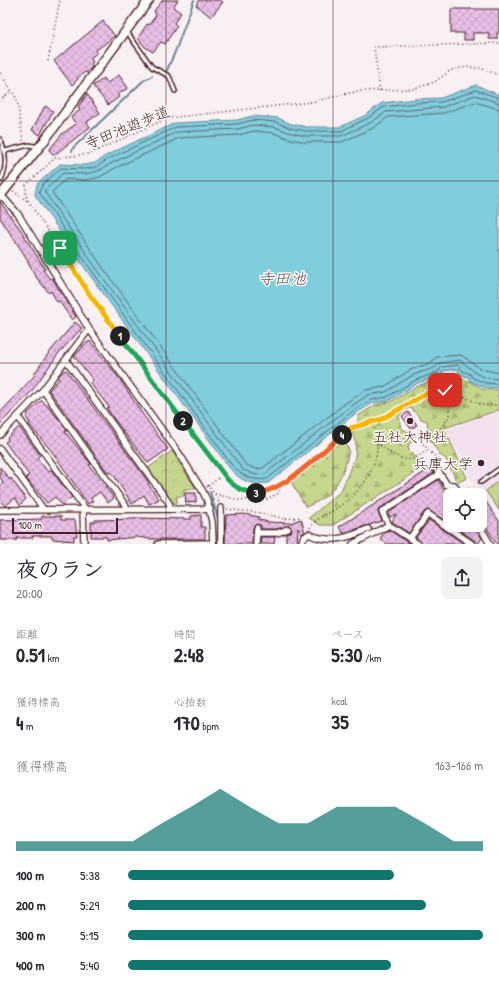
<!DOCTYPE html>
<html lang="ja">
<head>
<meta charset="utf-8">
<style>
  :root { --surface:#fff; --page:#f2f2f3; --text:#2b2b33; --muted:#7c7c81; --accent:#0f766e }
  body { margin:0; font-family:"Patrick Hand","Klee One",sans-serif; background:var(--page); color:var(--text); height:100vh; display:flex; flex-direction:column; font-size:15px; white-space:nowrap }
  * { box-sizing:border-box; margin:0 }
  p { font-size:13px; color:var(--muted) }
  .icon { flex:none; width:22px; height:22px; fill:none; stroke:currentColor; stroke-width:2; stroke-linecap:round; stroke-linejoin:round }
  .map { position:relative; height:544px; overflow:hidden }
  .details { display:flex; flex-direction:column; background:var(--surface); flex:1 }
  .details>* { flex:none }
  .buttons { position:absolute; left:443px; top:488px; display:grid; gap:8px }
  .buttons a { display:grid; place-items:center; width:44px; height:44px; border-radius:8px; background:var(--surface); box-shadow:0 2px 6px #0003; font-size:20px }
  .scale { position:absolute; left:12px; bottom:10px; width:106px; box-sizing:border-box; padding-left:4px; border:2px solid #4a1f2b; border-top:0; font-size:11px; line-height:14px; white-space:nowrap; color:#4a1f2b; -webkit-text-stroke:3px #fdfcf7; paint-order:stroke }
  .pin { position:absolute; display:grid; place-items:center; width:34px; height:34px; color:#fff; margin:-17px; border-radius:8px; box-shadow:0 2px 6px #0006 }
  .km { position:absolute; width:20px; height:20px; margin:-10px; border-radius:50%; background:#222; color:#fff; font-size:11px; line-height:20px; text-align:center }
  .round { display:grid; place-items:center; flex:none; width:42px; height:42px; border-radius:8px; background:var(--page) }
  .overview { display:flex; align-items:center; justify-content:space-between; height:68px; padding:0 16px }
  h1 { font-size:22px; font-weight:800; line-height:30px }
  .metrics { display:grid; grid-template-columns:repeat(3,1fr); gap:6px; height:68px; padding:4px 16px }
  .metrics div { display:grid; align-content:center }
  .metrics b { font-size:20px; font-weight:800 }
  .metrics small { font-size:11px; font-weight:400 }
  .metrics p { font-size:11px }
  .chart { height:112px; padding:8px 16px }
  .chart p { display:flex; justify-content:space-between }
  .chart svg { width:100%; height:72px; margin-top:4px; fill:var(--accent); opacity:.7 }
  ul { padding:0 16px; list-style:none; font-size:13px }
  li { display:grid; grid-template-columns:64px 48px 1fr; align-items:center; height:30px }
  li i { height:10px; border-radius:5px; background:var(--accent) }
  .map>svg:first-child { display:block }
</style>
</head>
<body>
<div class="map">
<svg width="499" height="544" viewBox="0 0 499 544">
  <defs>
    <pattern id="forest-firs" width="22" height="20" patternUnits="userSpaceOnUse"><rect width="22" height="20" fill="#c5d78c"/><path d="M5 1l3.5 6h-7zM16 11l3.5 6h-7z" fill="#abb879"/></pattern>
    <pattern id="park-crowns" width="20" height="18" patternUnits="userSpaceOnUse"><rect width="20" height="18" fill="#c5d78c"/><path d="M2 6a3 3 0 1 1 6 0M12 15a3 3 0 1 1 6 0" fill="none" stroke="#abb879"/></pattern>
    <pattern id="building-cross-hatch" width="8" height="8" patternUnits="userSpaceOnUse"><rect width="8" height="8" fill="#e8bee5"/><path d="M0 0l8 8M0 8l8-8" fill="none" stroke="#c8a3c5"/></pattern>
  </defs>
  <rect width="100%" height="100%" fill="#f9f0f3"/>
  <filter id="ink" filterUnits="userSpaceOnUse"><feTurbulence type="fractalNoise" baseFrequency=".025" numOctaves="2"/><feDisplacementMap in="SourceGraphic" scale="8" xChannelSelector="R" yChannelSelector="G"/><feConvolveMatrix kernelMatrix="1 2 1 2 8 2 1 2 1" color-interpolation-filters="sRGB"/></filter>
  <g filter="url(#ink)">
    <path fill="#f4e1ef" d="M499,412V513L486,492L469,478L446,429Z"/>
    <path fill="url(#forest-firs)" stroke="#887b5c" d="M459,376L483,389L499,390V410L444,428L467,478L456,483C455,474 449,468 446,459L440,455L429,438L427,421L421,419L411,408L404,410L399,416L401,428L413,435L414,440L409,444L408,449L424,465L416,472L333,525H320L309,518L341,491L355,457L356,444L352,433L358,428V416L375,405L390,402L420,385L441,378L444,381Z
      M342,439L349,450C345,469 338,489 320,500C316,503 311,504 306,507L291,482Z"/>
    <path fill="url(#park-crowns)" stroke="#887b5c" d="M172,451L196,489H184V496H177V503H173L148,468Z"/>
    <path fill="#c5d78c" stroke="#887b5c" d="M499,480V510L486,491Z"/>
    <path fill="#7fcddd" stroke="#6a8796" d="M476,85L499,95V388L484,387L470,381L468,377L459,374L458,369L443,371L442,375L418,383L388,401L373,403L355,414L268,483C249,485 240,481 228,466L89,274L35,195L37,184L60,164L85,165L95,163L107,155L175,123L237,120L252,116L278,118L291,124L307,127H340L366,115L382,103L415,99L441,98Z"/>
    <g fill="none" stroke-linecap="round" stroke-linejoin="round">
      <path stroke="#5f6572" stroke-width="1" d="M499,98L476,90L442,102L416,103L384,107L368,118L341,131H306L290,128L276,122L253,120L237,124L176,127L110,158L96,167L85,169L61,168L43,184L39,192L92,271L231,464C241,476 251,481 267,479L353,411L371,400L387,397L416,380L438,372L442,367L458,365L463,371L470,374L473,378L485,383L499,384
        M499,103L475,95L443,107L386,112L370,123L341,136H305L288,132L275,127L253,125L238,129L177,132L112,163L98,171L86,174L63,173L44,191L96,268L243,470L256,475L265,474L350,407L368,395L386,392L413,375L434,368L440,363L460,360L477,374L487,378L499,379
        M499,109L475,102L444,113L388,117L373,128L342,142H304L287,138L274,133L254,131L238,135L179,138L115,168L100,177L86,180L66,179L52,192L101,265L246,465L256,469L263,468L347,402L366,390L384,387L410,370L430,363L437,357L461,355L481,369L499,373"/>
      <path stroke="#6a8796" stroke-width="2" d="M167,70L175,52L194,0
        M72,151L73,148L143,81L152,76
        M210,492L219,522"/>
    </g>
    <path fill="url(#building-cross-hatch)" stroke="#4a1f2b" d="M163,0H178L173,7L181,13L174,23L177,26L165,44L161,42L153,52L145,47L138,38L147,24L149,25L156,15L154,11L156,8Z
      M199,0H220L223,2L211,17L196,5Z
      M451,9H499V33H497V39H489V33H473V40H464V33H451Z
      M103,21L115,36L95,51L97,53L90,58L93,62L91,64L93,66L86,73L85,72L77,78L78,79L72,85L54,61Z
      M119,75L128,88L117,95L119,97L108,105L93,86L104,78L107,83Z
      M87,94L100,113L87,122L90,127L54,155L49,150L62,134L76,124L71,117L80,110L78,107Z
      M45,106L53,111L40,135L32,130Z
      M0,202L20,229L45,269L43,270L50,279L52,278L76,317L72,320L59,301L57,302L51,291L49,293L36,277L24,254L0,218Z
      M75,322L82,328L58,354L31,392L0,424V413L35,375L34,374L48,354Z
      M90,341L121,381L143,415L168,449L148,463L114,419L107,408L109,407L90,383L93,380L74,356L83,347L82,346Z
      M66,370L149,483L148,484L159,499L154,502L149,504L144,495L132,504L115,477L110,472L108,473L49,390L59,379L58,377L60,374Z
      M42,400L62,423L67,431L65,432L91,464L89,465L114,498L108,503L100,492L91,498L93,501L88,504L53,453L29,424L30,423L26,417L28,415L27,414Z
      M408,412L417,425L411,429L402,416Z
      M19,427L40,455L37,458L48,472L51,470L72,497L62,505L55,497L47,503L26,478L29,475L5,442L8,440L7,438Z
      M0,467L10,480L11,478L26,499L20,505L15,498L5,506L0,501V485L3,482L0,477Z
      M431,468L434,473L379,509L378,512L382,521L343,533L339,527Z
      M438,480L445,492L450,489V518L448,521L450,524L428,510L425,511L409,533L392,522L396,514L390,517L388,513Z
      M185,493H196V502L186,503Z
      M480,493L499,521V544H497L480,518Z
      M245,514L259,517V520L269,522L290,523L301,519L305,532L302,534L298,528L297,544H286V534L292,530L290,526L276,529H261V526L257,524L253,527L252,544H225L226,515Z
      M201,515V527H205V539H150L137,537L107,540V537H91V522H95V520L135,519V518L191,519V516Z
      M42,516H61V520H75L77,536H74V541L52,539V536H33V538H17V540H0V520L42,519Z
      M429,520L464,544H422L416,537Z
      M452,525H471L476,528L482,538L478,544H476L474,540Z
      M389,530L410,544H387L380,539L384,532Z
      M261,537H275L274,544H260Z"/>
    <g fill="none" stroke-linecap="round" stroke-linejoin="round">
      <defs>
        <path id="lane" d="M127,32L152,67L169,76L175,91
          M0,139C6,152 7,167 1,180L0,179
          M5,151L29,145L39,147
          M481,482L499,469"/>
        <path id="street" d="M1,195L18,214L89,329L178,452L202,490L207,500L212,522L213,544
          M66,360L169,503L171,509
          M43,390L128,509
          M18,417L86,510
          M0,435L43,390L89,329
          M0,449L44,510
          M434,465L440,474
          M0,510L210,509
          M83,510L84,544
          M389,525L382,512L440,474L447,485H454L460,495
          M479,525L490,544
          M257,533H277L288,529
          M410,538L428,514L472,544
          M158,544L213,543
          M221,544V508
          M256,544L257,528
          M302,544L303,538L309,534C329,544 348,538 368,529
          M353,544L389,525L418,544"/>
        <path id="secondary" d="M0,196L44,141L149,0"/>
      </defs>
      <use href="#lane" stroke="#4a1f2b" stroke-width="6"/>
      <use href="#street" stroke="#4a1f2b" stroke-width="8"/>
      <use href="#secondary" stroke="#4a1f2b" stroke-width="11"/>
      <path stroke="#4a1f2b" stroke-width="1.5" stroke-dasharray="1 3" stroke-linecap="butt" d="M48,61L60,0
        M0,73L17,99L23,141
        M499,75L480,68L467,67L451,70L435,82L413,89L359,91L311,102L168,118L89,154L55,158L26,185V196L29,202L90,295L223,475C238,492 254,496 276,488L351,428L382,419L427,393L440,388L451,391L482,405H499
        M380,91L374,47L499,43
        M0,101L11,91
        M13,191L29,202
        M415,435L438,460
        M440,436V429L449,417L450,393L454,379
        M377,443C386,449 400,462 411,459C417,458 423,453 428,450
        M208,486L223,475
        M207,487L208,486L215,494L238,500L267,499L279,493L280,486
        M215,494L219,503
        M227,509L261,513L285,519L301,517
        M310,528C316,518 328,514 337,508C357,496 375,473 377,449C377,440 374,431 374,421"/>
      <use href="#lane" stroke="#fdfcf7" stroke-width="3"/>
      <use href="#street" stroke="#fdfcf7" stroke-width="5.5"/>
      <use href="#secondary" stroke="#fdfcf7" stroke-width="8"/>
    </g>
  </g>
  <g fill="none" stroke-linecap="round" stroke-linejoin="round" filter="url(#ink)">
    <defs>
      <path id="split-1" d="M60,248L90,295L120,336"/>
      <path id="split-2" d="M120,336L183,421"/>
      <path id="split-3" d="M183,421L228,480C236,488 244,493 256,493"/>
      <path id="split-4" d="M256,493C285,491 319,454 342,435"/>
      <path id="split-5" d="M342,435L351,428L382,419L427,393L440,388L445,390"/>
    </defs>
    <use href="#split-1" stroke="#fff" stroke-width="8"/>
    <use href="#split-2" stroke="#fff" stroke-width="8"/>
    <use href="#split-3" stroke="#fff" stroke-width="8"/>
    <use href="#split-4" stroke="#fff" stroke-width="8"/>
    <use href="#split-5" stroke="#fff" stroke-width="8"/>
    <use href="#split-1" stroke="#f5b400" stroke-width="5"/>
    <use href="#split-2" stroke="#22a559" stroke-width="5"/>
    <use href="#split-3" stroke="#22a559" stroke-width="5"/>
    <use href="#split-4" stroke="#f0652b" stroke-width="5"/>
    <use href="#split-5" stroke="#f5b400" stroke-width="5"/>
  </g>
  <path fill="none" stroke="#4a1f2b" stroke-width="1" stroke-opacity="0.55" d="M166,0V544M333,0V544M0,181H499M0,363H499"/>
  <g fill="#4a1f2b" stroke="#fdfcf7" stroke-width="1.5">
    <circle cx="410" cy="421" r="4"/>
    <circle cx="481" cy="463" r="4"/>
  </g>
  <g text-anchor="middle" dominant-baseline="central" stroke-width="3" stroke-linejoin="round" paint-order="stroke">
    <g font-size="15" fill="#4a1f2b" stroke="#fdfcf7">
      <text transform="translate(127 127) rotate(-22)">寺田池遊歩道</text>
    </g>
    <g font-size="15" fill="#4a1f2b" stroke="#fdfcf7">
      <text x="410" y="436">五社大神社</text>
      <text x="473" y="463" text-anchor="end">兵庫大学</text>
    </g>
    <g font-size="16" font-style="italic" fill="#5a5360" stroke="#fdfcf7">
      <text x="282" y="278">寺田池</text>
    </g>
  </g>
</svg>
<div class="buttons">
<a><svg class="icon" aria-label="locate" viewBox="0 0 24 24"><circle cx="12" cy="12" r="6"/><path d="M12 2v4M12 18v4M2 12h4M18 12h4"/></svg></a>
</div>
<div class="scale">100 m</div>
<div class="pin" style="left:60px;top:248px;background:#1e9e55"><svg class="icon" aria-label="arrive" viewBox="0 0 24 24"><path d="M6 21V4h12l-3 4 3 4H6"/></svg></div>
<div class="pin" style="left:445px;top:390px;background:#d93025"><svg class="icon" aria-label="check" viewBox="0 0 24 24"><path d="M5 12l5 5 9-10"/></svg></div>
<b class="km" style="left:120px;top:336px">1</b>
<b class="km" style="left:183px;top:421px">2</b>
<b class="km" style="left:256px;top:493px">3</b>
<b class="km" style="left:342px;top:435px">4</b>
</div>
<section class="details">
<div class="overview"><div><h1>夜のラン</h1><p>20:00</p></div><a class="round"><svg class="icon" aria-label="share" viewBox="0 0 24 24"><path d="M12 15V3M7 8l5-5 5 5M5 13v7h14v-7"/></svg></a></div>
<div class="metrics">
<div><p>距離</p><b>0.51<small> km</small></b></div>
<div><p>時間</p><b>2:48</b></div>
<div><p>ペース</p><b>5:30<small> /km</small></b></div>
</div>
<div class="metrics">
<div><p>獲得標高</p><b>4<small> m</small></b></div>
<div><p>心拍数</p><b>170<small> bpm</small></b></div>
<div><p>kcal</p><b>35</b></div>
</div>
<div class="chart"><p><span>獲得標高</span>163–166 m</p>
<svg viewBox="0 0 160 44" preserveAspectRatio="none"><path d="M0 44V38L10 38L20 38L30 38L40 38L50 27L60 17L70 6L80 17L90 27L100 27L110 17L120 17L130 17L140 27L150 38L160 38V44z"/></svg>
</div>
<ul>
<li><b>100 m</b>5:38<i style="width:75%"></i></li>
<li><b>200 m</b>5:29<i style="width:84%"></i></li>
<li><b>300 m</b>5:15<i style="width:100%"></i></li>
<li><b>400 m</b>5:40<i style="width:74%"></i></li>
</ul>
</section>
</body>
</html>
